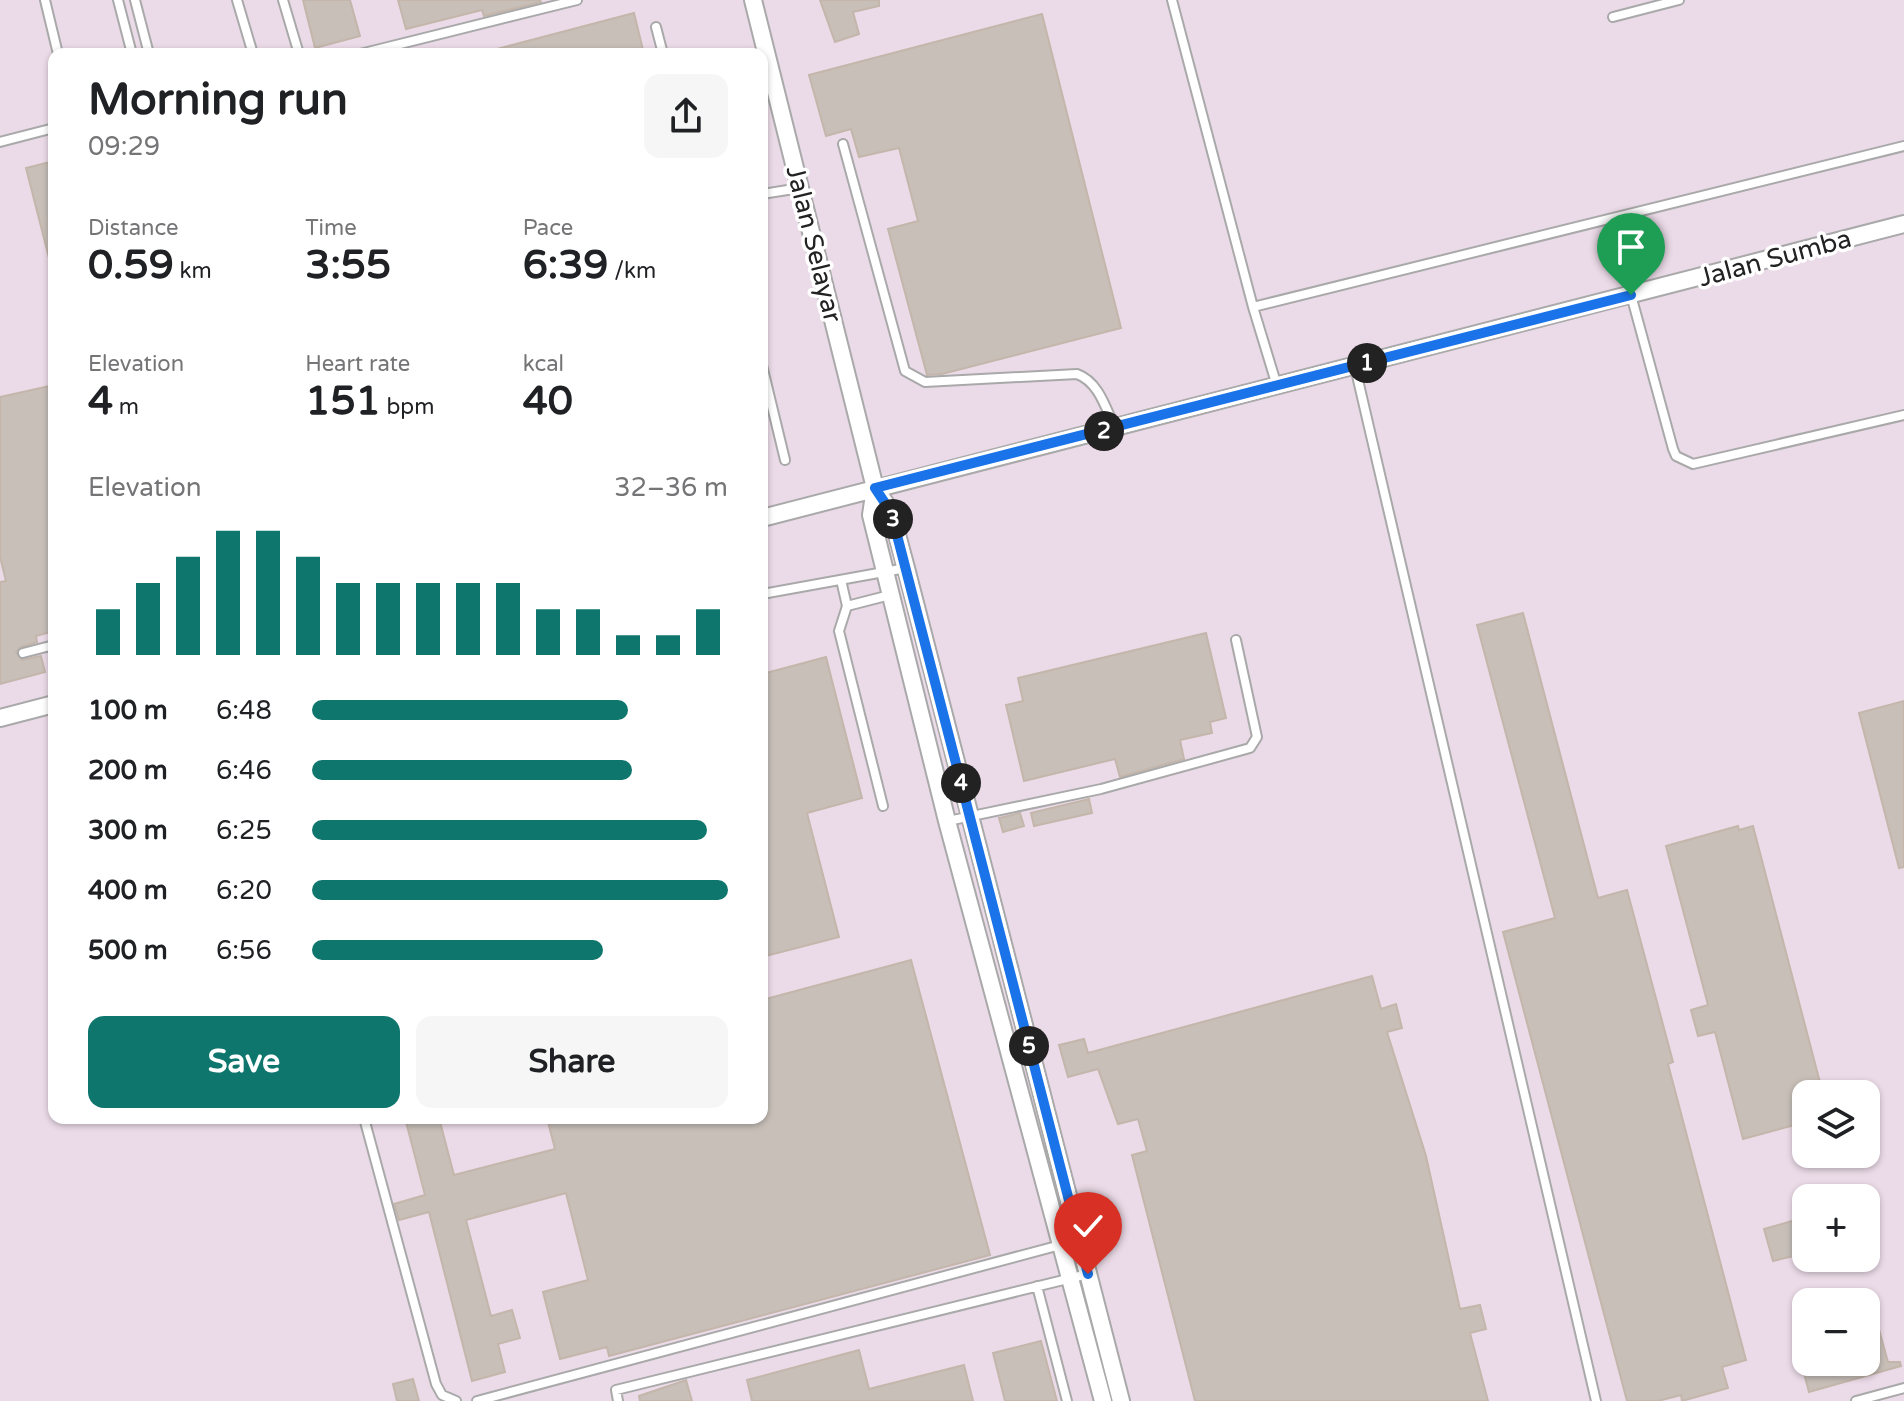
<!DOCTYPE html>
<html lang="en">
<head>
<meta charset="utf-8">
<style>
  :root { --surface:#fff; --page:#f6f6f6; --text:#202124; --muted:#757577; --accent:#0f766e }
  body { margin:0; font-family:"Varela Round",sans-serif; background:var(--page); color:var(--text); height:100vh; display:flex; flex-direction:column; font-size:30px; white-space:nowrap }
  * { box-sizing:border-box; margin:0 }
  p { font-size:26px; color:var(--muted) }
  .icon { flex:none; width:44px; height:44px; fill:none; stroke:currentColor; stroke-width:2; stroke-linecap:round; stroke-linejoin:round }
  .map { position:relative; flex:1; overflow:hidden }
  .sheet { position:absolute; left:48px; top:48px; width:720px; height:1076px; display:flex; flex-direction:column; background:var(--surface); border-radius:16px; box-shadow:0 2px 6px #0004 }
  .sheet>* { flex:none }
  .tools { position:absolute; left:1792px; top:1080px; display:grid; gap:16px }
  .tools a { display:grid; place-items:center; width:88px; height:88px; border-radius:16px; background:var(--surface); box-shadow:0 2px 6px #0004; font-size:40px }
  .pin { position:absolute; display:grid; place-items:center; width:68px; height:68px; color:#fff; margin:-82px -34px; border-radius:50% 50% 50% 0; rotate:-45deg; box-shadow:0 0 8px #0007 }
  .pin .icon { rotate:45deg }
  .km { position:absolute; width:40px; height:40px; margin:-20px; border-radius:50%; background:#222; color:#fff; font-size:22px; line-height:40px; text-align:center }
  .round { display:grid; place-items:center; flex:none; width:84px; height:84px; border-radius:16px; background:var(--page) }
  .overview { display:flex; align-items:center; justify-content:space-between; height:136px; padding:0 40px }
  h1 { font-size:44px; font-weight:800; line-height:60px }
  .metrics { display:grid; grid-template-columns:repeat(3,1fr); gap:12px; height:136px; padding:8px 40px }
  .metrics div { display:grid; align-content:center }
  .metrics b { font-size:40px; font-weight:800 }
  .metrics small { font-size:22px; font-weight:400 }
  .metrics p { font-size:22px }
  .chart { height:224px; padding:16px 40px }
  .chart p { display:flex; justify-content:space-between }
  .chart svg { width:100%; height:144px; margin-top:8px; stroke:var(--accent); stroke-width:6 }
  .action { display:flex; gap:16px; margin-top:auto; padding:16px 40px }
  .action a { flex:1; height:92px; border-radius:16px; background:var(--accent); color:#fff; font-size:32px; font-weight:800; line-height:92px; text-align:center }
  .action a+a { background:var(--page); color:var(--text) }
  ul { padding:0 40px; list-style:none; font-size:26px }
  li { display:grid; grid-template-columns:128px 96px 1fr; align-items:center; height:60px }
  li i { height:20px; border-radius:10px; background:var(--accent) }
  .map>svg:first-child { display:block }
</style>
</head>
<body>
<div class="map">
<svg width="1904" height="1401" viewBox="0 0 1904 1401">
  <rect width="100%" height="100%" fill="#f2efe9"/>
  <path fill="#ebdbe8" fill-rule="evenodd" d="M0,0H1904V1401H0ZM54,54H762V1118H54ZM1806,1094H1866V1154H1806ZM1806,1198H1866V1258H1806ZM1806,1302H1866V1362H1806Z"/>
  <path fill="#c7bfb8" stroke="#c4b6ab" stroke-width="2" d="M303,0H350L360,36L315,48Z
    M398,0H540L541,2L484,16L482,10L406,29Z
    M820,0H879V6L853,12L859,34L835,42Z
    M634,13L644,54H498L497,49Z
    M1042,14L1121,328L942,374L927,375L888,229L918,221L899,148L859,157L851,129L826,136L809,75Z
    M54,161V257L49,258L26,168Z
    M54,385V631L36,636L37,642L21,647L16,652L22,660L41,656L45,672L0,684V582L6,581L0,557V397Z
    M1523,613L1598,898L1627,890L1673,1062L1668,1064L1746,1360L1722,1367L1728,1388L1682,1401L1681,1395L1658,1401H1627L1503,932L1555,918L1477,625Z
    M1206,633L1226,718L1210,722L1212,733L1180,740L1184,759L1120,777L1115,759L1024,781L1006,705L1023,701L1018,678Z
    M826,657L862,798L807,813L839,937L762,957V674Z
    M1904,701V867L1899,868L1859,713Z
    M1089,799L1092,813L1034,826L1031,813Z
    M1020,813L1024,826L1003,832L999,818Z
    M1738,826L1739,830L1753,826L1823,1094H1806V1122L1743,1139L1715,1032L1698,1036L1691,1010L1708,1005L1666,846Z
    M911,960L990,1255L609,1356L607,1347L560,1359L543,1292L588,1280L566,1193L466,1220L491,1316L512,1310L520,1338L498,1344L505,1372L472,1381L429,1212L399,1220L394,1204L425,1195L405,1118H439L454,1175L555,1149L547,1118H762V1000Z
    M1372,976L1381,1009L1396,1004L1402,1028L1387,1032L1426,1156L1460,1309L1480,1305L1486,1329L1470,1333L1488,1401H1195L1132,1155L1147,1151L1138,1119L1118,1124L1098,1069L1068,1077L1059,1045L1084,1039L1088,1053Z
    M1806,1217V1253L1773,1261L1764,1229Z
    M1870,1297L1888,1362H1900L1901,1366L1809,1392L1801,1362H1866V1298Z
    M1041,1341L1057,1401H1005L993,1353Z
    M859,1350L869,1389L964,1365L973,1401H752L747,1380Z
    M413,1379L419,1401H397L393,1384Z
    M686,1380L692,1401H640L639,1396Z"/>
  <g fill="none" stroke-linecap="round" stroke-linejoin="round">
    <defs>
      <path id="service" d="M45,0L58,54
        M118,0L132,54
        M135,0L149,54
        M237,0L253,54
        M283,0L299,54
        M1172,0L1253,307L1277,386
        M1613,17L1679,0
        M656,27L663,54
        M360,54L577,0
        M0,142L54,128
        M843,144L905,371L925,382L1077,374C1099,382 1106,409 1115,428
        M762,194L800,188
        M1631,295L1673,449L1676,456L1693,464L1904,415
        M1253,307L1904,146
        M762,365L785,460
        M1355,367L1596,1401
        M841,580L847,606
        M762,594L906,568
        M23,653L54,645
        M883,806L839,631L847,606L890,595
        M948,821L1101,789L1250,748L1257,737L1236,640
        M364,1118L436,1384L442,1395L456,1401
        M1037,1286L1067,1401
        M477,1401L1079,1240
        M618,1401L616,1390L1088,1274
        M1856,1401L1904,1388"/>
      <path id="minor" d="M753,0L875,488
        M762,518L1904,224
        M0,718L54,704
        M1103,1401L947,821L871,515L875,488L891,512L906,568L1121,1401"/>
    </defs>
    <use href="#service" stroke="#a9a9a9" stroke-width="12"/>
    <use href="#minor" stroke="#a9a9a9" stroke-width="20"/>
    <use href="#service" stroke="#fff" stroke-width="8"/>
    <use href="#minor" stroke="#fff" stroke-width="16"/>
  </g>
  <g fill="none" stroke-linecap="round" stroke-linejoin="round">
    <defs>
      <path id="route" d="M1088,1274L891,512L875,488L1631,295"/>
    </defs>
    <use href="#route" stroke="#fff" stroke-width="16"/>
    <use href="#route" stroke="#1a73e8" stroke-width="10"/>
  </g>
  <g text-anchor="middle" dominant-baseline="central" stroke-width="7" stroke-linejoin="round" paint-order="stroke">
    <g font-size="26" fill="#222" stroke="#fff">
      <text transform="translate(814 244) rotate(76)">Jalan Selayar</text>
      <text transform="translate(1775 258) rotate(-15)">Jalan Sumba</text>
    </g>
  </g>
</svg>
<div class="tools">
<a><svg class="icon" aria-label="layers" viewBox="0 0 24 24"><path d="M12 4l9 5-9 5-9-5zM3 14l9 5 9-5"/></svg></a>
<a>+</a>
<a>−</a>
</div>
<div class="pin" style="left:1631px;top:295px;background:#1e9e55"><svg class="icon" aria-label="arrive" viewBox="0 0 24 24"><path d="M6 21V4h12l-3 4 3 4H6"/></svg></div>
<div class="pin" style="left:1088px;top:1274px;background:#d93025"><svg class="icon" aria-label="check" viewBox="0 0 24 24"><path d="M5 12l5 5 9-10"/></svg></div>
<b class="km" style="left:1367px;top:363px">1</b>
<b class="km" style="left:1104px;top:431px">2</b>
<b class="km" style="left:893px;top:519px">3</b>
<b class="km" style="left:961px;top:783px">4</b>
<b class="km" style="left:1029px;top:1046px">5</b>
<section class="sheet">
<div class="overview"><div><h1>Morning run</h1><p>09:29</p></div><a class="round"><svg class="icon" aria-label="share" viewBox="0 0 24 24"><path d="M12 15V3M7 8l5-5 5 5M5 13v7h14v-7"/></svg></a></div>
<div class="metrics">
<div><p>Distance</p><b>0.59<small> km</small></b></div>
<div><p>Time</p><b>3:55</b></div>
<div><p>Pace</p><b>6:39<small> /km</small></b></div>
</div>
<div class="metrics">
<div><p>Elevation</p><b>4<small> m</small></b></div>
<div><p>Heart rate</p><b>151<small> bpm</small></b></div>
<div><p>kcal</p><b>40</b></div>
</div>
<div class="chart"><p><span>Elevation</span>32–36 m</p>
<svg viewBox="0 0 160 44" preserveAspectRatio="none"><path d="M5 44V30M15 44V22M25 44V14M35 44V6M45 44V6M55 44V14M65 44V22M75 44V22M85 44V22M95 44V22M105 44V22M115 44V30M125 44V30M135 44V38M145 44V38M155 44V30"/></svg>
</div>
<ul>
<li><b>100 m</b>6:48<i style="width:76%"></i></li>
<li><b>200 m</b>6:46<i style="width:77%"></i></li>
<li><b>300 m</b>6:25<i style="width:95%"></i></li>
<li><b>400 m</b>6:20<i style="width:100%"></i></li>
<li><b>500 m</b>6:56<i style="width:70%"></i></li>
</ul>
<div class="action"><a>Save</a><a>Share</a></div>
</section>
</div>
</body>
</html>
